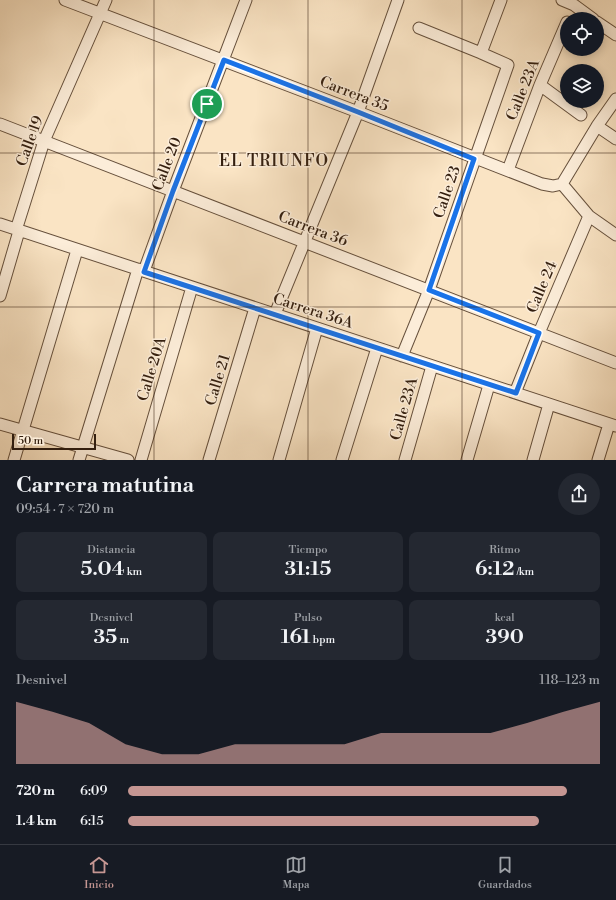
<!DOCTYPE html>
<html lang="es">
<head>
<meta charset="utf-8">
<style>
  :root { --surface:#171b24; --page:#242831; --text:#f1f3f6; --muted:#9ea1a6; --line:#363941; --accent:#c59692 }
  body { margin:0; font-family:"Libre Bodoni",serif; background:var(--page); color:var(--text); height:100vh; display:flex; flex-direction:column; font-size:15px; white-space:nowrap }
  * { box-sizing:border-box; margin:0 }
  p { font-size:13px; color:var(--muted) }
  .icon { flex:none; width:22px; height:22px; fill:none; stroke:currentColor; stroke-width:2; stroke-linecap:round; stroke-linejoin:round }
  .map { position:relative; height:460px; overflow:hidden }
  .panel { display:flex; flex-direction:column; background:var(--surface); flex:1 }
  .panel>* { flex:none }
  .buttons { position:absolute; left:560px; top:12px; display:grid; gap:8px }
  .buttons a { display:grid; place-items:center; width:44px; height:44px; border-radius:50%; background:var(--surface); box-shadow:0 2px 10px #0003; font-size:20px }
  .scale { position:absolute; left:12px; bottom:10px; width:84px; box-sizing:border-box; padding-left:4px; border:2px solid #341f0f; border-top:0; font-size:11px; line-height:14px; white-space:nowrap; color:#341f0f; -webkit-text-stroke:3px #fcedd9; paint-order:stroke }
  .pin { position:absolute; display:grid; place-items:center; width:34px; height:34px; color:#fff; margin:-17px; border:2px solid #fff; border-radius:50%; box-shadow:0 1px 4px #0007 }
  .round { display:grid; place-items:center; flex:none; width:42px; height:42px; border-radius:21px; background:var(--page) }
  .summary { display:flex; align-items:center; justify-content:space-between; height:68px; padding:0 16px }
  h1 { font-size:22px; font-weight:600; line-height:30px }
  .stats { display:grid; grid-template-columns:repeat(3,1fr); gap:6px; height:68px; padding:4px 16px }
  .stats div { display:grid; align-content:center; border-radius:8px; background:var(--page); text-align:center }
  .stats b { font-size:20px; font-weight:600 }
  .stats small { font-size:11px; font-weight:400 }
  .stats p { font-size:11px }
  .chart { height:112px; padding:8px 16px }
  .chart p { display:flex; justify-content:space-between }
  .chart svg { width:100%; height:72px; margin-top:4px; fill:var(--accent); opacity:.7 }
  ul { padding:0 16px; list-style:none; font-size:13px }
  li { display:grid; grid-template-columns:64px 48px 1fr; align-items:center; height:30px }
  li i { height:10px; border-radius:5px; background:var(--accent) }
  .tabs { display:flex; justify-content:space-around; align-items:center; height:56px; border-top:1px solid var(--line); background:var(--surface); font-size:11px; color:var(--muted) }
  .tabs a { display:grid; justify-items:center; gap:2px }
  .tabs .current { color:var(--accent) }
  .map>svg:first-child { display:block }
</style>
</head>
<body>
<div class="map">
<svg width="616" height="460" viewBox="0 0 616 460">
  <rect width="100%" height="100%" fill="#fae4c4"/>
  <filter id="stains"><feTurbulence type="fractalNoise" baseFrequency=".005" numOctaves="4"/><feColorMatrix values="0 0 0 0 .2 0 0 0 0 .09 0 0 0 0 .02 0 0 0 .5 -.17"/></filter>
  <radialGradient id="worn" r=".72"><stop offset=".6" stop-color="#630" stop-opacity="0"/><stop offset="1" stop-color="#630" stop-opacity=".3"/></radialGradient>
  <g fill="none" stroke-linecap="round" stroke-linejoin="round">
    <defs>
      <path id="minor" d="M65,0L358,112L542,184L553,186L562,184
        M562,0L574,5L593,19
        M597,22L616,35
        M481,53L501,0
        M540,85L581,115
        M0,124L616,363
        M597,126L616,139
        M508,170L540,85L567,22
        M562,184L597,126L616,99
        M562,184L589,216L616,235
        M0,224L616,426
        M144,271L173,191L246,0
        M0,296L19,231L17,227L44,141L106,0
        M275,314L358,112L398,0
        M402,356L429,290L508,65L481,53L419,28
        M515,393L539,333L589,216
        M0,424L128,460
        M14,460L77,250
        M79,460L138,269
        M141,460L192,287
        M209,460L255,308
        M279,460L317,328
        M342,460L377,348
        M405,460L432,366
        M467,460L489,385
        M533,460L549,404
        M598,460L609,424"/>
    </defs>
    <use href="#minor" stroke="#66503c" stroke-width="13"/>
    <use href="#minor" stroke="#fcedd9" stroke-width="11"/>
  </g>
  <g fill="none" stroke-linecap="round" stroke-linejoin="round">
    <defs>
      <path id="route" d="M224,60L358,112L474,159L429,290L539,333L516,393L144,272L173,191Z"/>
    </defs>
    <use href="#route" stroke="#fff" stroke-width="8"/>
    <use href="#route" stroke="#1a73e8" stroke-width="5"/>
  </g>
  <path fill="none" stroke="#341f0f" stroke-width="1" stroke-opacity="0.55" d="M154,0V460M308,0V460M462,0V460M0,153H616M0,307H616"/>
  <g text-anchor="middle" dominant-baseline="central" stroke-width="3" stroke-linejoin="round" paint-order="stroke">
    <g font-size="15" fill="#341f0f" stroke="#fcedd9">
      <text transform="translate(523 90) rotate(-68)">Calle 23A</text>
      <text transform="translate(354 94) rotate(21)">Carrera 35</text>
      <text transform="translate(30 141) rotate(-70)">Calle 19</text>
      <text transform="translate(167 164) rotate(-69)">Calle 20</text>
      <text transform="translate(447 192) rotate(-71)">Calle 23</text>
      <text transform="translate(313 229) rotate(21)">Carrera 36</text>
      <text transform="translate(542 287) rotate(-67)">Calle 24</text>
      <text transform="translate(313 311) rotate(18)">Carrera 36A</text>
      <text transform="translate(152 369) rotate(-73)">Calle 20A</text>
      <text transform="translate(218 380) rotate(-73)">Calle 21</text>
      <text transform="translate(404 409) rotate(-74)">Calle 23A</text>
    </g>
    <g font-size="16" letter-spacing="1" fill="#341f0f" stroke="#fcedd9">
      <text x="274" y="161">EL TRIUNFO</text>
    </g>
  </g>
  <rect width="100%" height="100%" filter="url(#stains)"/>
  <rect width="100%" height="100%" fill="url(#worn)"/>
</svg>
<div class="buttons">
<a><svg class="icon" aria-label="locate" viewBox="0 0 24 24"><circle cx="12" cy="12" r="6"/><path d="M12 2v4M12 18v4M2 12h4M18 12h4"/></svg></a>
<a><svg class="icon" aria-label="layers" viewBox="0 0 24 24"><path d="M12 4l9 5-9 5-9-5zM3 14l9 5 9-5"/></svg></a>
</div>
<div class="scale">50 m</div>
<div class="pin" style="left:207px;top:104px;background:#1e9e55"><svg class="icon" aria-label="arrive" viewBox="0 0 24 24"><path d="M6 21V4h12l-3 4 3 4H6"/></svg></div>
</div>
<section class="panel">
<div class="summary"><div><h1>Carrera matutina</h1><p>09:54 · 7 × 720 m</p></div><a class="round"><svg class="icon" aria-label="share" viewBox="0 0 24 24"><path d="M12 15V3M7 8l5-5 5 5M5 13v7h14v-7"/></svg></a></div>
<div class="stats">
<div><p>Distancia</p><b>5.04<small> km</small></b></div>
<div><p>Tiempo</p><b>31:15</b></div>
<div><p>Ritmo</p><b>6:12<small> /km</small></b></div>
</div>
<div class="stats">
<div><p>Desnivel</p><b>35<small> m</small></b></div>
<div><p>Pulso</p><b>161<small> bpm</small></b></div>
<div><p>kcal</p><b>390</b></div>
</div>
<div class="chart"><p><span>Desnivel</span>118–123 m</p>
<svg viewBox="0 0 160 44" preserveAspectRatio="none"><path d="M0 44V6L10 12L20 19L30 32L40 38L50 38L60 32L70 32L80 32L90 32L100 25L110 25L120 25L130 25L140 19L150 12L160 6V44z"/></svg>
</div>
<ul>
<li><b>720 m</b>6:09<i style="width:93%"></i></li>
<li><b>1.4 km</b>6:15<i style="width:87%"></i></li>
</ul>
</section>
<nav class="tabs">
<a class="current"><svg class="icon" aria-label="home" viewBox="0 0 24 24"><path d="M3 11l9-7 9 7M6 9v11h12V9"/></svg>Inicio</a>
<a><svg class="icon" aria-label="map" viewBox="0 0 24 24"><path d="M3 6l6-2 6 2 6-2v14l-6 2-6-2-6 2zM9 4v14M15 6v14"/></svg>Mapa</a>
<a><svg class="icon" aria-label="saved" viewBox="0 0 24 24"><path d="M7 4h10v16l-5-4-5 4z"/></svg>Guardados</a>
</nav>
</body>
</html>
